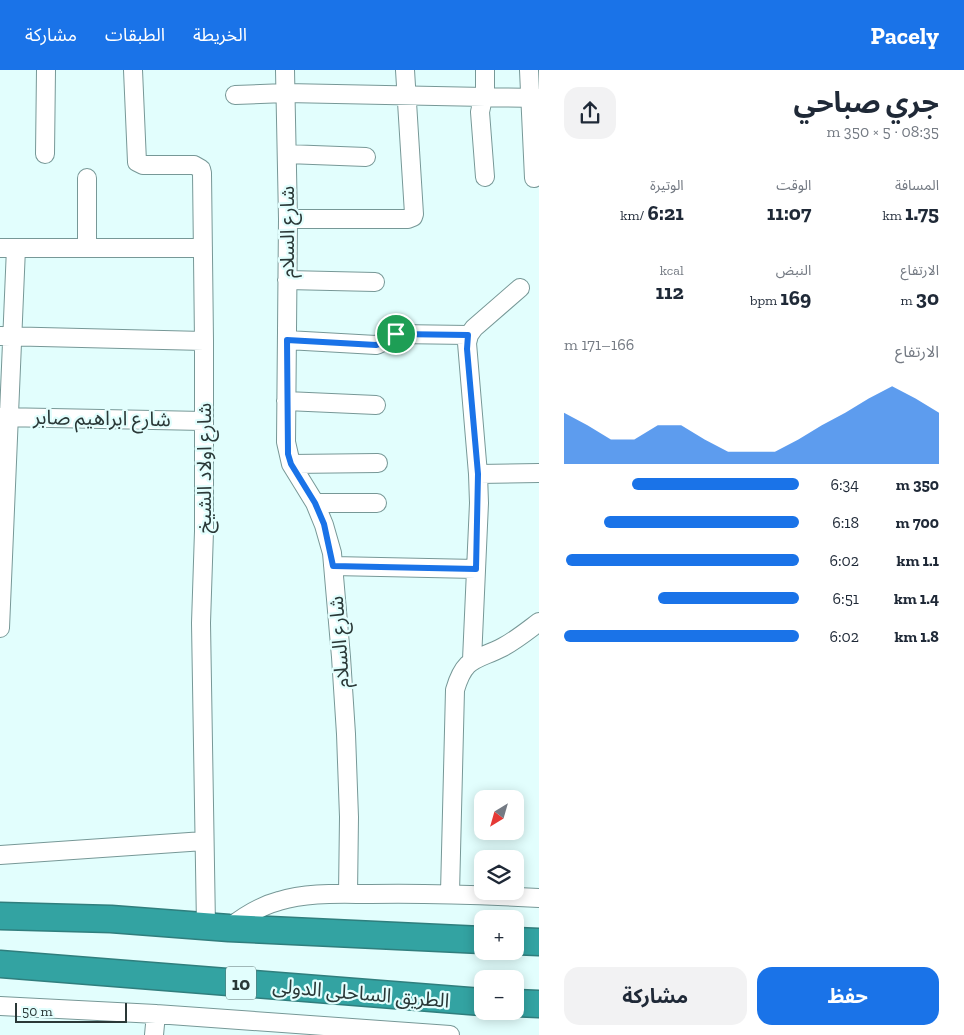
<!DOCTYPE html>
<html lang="ar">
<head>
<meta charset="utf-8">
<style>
  :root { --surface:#fff; --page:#f2f2f3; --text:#1f2937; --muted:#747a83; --accent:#1a73e8 }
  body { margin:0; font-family:"Zilla Slab","Noto Sans Arabic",serif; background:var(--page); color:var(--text); direction:rtl; height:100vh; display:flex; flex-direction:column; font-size:19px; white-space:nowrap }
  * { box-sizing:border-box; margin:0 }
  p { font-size:16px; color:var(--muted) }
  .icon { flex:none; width:28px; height:28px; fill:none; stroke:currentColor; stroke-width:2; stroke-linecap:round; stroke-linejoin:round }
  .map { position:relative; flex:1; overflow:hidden; direction:ltr }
  .side { display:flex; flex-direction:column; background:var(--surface); width:425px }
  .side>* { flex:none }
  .needle { width:32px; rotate:217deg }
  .controls { position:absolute; left:474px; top:720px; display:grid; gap:10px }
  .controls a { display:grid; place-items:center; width:50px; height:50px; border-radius:10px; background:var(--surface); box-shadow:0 2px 12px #0003; font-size:25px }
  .scale { position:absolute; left:15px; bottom:12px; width:112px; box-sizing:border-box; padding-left:5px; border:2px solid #2a3837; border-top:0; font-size:14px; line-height:18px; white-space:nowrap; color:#2a3837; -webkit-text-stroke:4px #e2fefd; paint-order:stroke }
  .pin { position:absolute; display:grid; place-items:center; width:42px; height:42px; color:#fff; margin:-21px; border:2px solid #fff; border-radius:50%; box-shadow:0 1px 5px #0007 }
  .round { display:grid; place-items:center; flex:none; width:52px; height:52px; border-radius:15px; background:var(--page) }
  .summary { display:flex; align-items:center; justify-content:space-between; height:85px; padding:0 25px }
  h1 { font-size:28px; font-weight:700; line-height:38px }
  .metrics { display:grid; grid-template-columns:repeat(3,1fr); gap:8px; height:85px; padding:5px 25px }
  .metrics div { display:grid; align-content:center }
  .metrics b { font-size:21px; font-weight:700 }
  .metrics small { font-size:14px; font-weight:400 }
  .metrics p { font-size:14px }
  .chart { height:140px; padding:10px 25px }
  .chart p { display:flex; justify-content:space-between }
  .chart svg { width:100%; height:90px; margin-top:5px; fill:var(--accent); opacity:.7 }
  .action { display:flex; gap:10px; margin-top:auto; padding:10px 25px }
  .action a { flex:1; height:58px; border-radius:15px; background:var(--accent); color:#fff; font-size:20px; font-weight:700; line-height:58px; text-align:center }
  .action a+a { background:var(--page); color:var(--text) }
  ul { padding:0 25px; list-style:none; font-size:16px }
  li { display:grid; grid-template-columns:80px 60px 1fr; align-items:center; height:38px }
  li i { height:12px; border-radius:6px; background:var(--accent) }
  header { display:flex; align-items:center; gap:30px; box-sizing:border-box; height:70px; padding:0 25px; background:var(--accent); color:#fff }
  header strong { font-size:24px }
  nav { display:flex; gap:28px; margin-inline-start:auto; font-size:18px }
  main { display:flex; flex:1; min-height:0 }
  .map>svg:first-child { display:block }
</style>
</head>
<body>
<header>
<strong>Pacely</strong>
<nav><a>الخريطة</a><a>الطبقات</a><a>مشاركة</a></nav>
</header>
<main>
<section class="side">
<div class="summary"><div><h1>جري صباحي</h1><p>08:35 · 5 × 350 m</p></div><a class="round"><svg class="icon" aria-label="share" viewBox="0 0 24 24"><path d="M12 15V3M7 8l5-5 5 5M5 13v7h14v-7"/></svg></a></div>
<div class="metrics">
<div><p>المسافة</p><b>1.75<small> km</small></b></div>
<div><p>الوقت</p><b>11:07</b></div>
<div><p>الوتيرة</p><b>6:21<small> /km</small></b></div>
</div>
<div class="metrics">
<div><p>الارتفاع</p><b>30<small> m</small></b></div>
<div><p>النبض</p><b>169<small> bpm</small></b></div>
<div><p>kcal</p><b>112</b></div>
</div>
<div class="chart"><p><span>الارتفاع</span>166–171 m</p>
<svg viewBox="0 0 160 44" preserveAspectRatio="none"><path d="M0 44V19L10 25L20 32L30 32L40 25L50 25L60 32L70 38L80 38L90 38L100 32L110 25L120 19L130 12L140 6L150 12L160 19V44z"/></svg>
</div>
<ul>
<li><b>350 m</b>6:34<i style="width:71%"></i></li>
<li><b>700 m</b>6:18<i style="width:83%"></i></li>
<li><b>1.1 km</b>6:02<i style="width:99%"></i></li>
<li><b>1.4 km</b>6:51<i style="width:60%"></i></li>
<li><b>1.8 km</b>6:02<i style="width:100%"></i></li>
</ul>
<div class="action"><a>حفظ</a><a>مشاركة</a></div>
</section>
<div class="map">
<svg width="539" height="965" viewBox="0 0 539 965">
  <rect width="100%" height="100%" fill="#e2fefd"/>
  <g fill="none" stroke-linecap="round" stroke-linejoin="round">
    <defs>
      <path id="minor" d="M133,0L137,92L143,95H194L201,99L202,103L204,271V461L201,553L206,856
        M285,0L288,149L286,372L291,394L315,433L324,455L332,483L341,587L346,664L349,747L348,824
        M485,0V19L480,42L485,107
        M529,0L534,108
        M235,25L286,23L539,28
        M45,84L46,0
        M287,84L366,87
        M87,108V178
        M288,149H408L413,147L414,144L405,0
        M0,178H203
        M287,210L375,212
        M0,266L204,271
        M287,270L376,275C384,273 388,266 396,264L469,265
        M286,331L376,335
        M0,347L204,351
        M291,394L378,393
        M478,404L539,403
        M315,433H377
        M333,496L476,499
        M0,558L16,178
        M472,590L479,433L478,404L467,273L469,265L474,258L520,218
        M0,785L204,771
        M450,823L455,620C465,586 476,591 503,577C516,570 527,561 539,552
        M229,858C244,846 260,836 279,831C307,822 341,824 370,824C427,823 483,825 539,828
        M0,936L156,944L450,965
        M154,965L156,944"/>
      <path id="highway" d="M0,846L111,849L229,858L482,870
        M515,871L539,872
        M0,894L482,932
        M515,933L539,934"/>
    </defs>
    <use href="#minor" stroke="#779897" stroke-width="20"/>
    <use href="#highway" stroke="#307e7d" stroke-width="29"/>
    <use href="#minor" stroke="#fff" stroke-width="18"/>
    <use href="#highway" stroke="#33a3a2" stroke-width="26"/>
  </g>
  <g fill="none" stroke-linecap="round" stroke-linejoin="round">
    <defs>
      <path id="route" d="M396,264L468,265L467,279L478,404L476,499L333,496L324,454L315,433L291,394L288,384L287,270L376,275C384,273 388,266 396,264Z"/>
    </defs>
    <use href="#route" stroke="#fff" stroke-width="10"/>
    <use href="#route" stroke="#1a73e8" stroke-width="6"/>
  </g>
  <g text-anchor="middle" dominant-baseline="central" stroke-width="4.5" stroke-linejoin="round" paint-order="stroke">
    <rect fill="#e2fefd" stroke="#617372" stroke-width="1" x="226" y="896.5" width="30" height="33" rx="4"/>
    <g font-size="19" font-weight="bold" fill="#2a3837">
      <text x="241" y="913">10</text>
    </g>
    <g font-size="20" fill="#2a3837" stroke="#e2fefd">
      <text transform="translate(287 162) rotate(-90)">شارع السلام</text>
      <text transform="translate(102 348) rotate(1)">شارع ابراهيم صابر</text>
      <text transform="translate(204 398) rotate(-90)">شارع اولاد الشيخ</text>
      <text transform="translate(339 572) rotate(-94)">شارع السلام</text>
      <text transform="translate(361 923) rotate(5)">الطريق الساحلى الدولى</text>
    </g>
  </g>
</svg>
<div class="controls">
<a><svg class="needle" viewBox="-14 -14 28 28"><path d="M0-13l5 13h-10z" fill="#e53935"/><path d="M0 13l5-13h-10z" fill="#747a83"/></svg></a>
<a><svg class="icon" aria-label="layers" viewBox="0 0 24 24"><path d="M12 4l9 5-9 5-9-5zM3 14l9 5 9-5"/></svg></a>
<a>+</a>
<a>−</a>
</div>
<div class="scale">50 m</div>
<div class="pin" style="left:396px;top:264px;background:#1e9e55"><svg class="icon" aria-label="arrive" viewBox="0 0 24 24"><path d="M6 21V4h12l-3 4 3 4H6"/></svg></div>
</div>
</main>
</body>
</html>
